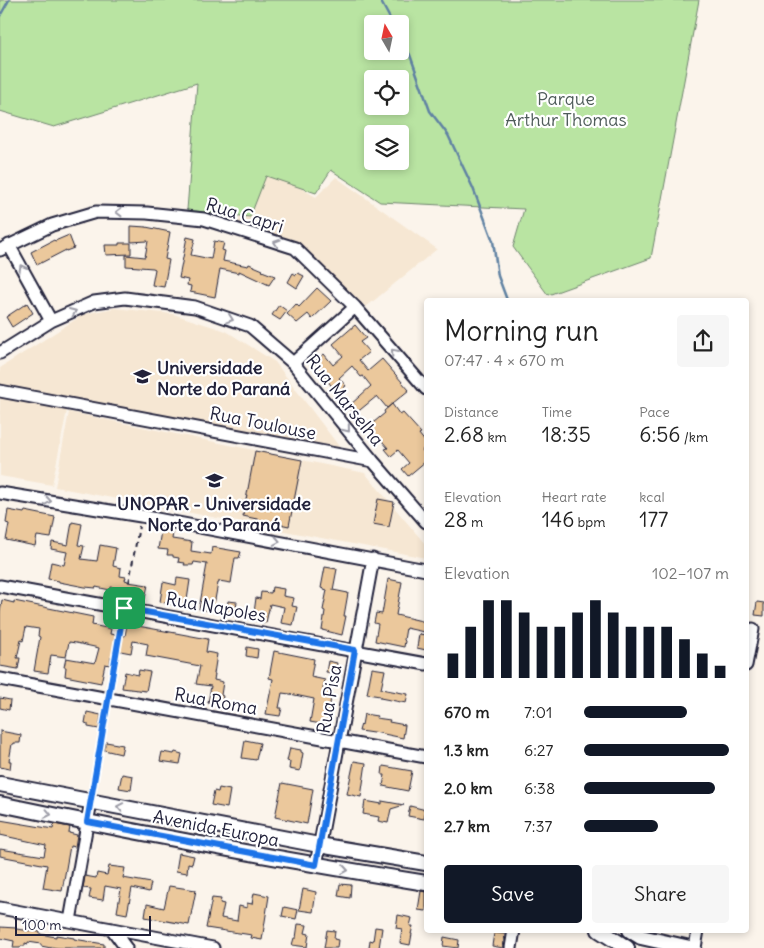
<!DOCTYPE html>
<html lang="en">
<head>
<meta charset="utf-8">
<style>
  :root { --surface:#fff; --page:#f6f6f6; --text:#222; --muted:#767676; --accent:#111827 }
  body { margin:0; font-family:Delius,sans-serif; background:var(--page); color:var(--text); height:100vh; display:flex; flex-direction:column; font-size:19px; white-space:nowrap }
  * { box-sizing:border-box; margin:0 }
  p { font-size:16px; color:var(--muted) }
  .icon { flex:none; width:28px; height:28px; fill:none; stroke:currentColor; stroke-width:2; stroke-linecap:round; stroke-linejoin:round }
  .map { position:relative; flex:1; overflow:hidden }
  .panel { position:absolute; left:424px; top:298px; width:325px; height:635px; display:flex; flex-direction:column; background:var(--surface); border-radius:5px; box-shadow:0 2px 8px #0003 }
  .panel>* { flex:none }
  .needle { width:32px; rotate:351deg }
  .buttons { position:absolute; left:364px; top:15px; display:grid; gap:10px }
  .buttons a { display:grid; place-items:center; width:45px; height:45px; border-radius:5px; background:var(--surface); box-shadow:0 2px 8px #0003; font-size:25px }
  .scale { position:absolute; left:15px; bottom:12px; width:136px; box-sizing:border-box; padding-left:5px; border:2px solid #22223b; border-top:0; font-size:14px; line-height:18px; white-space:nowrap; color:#22223b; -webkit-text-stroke:4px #fff; paint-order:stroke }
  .pin { position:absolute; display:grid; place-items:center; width:42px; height:42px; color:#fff; margin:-21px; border-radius:10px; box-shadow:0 2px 8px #0006 }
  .round { display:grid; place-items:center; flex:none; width:52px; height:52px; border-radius:5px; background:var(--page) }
  .overview { display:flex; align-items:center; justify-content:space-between; height:85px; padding:0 20px }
  h1 { font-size:28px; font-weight:600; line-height:38px }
  .stats { display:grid; grid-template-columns:repeat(3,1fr); gap:8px; height:85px; padding:5px 20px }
  .stats div { display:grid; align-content:center }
  .stats b { font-size:21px; font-weight:600 }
  .stats small { font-size:14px; font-weight:400 }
  .stats p { font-size:14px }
  .chart { height:140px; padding:10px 20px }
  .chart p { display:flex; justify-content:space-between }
  .chart svg { width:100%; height:90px; margin-top:5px; stroke:var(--accent); stroke-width:6 }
  .primary-button { display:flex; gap:10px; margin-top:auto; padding:10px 20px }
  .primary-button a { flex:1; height:58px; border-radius:5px; background:var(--accent); color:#fff; font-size:20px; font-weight:600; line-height:58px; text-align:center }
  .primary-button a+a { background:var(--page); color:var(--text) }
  ul { padding:0 20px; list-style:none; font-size:16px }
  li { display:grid; grid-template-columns:80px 60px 1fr; align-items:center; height:38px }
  li i { height:12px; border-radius:6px; background:var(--accent) }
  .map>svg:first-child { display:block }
</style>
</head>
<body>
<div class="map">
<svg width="764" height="948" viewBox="0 0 764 948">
  <rect width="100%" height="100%" fill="#fbf4eb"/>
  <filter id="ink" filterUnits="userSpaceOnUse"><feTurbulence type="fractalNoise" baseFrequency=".02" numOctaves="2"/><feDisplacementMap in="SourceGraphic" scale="10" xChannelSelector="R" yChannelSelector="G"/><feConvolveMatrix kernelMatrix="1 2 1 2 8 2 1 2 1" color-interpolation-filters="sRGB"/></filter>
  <g filter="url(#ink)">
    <path fill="#f6e7d3" d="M256,161L316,197L336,177L437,249L366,307L295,242L238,224Z
      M114,308L173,314L226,331L275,362L341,449L0,386V368L84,314Z
      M0,397L67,410L52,485L0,476Z
      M69,412L365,473L426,545V558L55,487Z"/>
    <path fill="#b9e4a2" stroke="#6e836e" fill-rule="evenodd" d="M0,0H699L651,258L548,295L513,247L524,209L380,202L331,170L316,193L266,176L250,217L187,210L197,83L54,127L0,111ZM372,24H400V51H372ZM372,79H400V106H372ZM372,134H400V161H372Z"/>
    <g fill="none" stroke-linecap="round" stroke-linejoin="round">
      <path stroke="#6082a3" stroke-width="2.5" d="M380,0L393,24
        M0,16L9,0
        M400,38L410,55L430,111L448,135L473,188L493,241L498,276L507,300"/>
    </g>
    <path fill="#ebc89c" stroke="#22223b" d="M131,226L146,227L170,232L165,259L169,260L164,287L152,285L155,269L153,268L126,266V255L145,257L148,241L131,242Z
      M69,235L74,248L66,251V250L37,265L31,252L54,240L55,241Z
      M187,237L195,239L191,255L211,259L214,241L224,243L222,250L225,251L223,261L248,266L249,264L263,270L262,271L275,276L269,285L239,271V273L220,269L215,297L190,292L191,286L187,285L188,280L179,278Z
      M119,243H131V254L106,255L105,245H119Z
      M293,273L296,275L298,273L304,276L297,288L288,282Z
      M317,288L331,301L312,319L308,314L297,323L287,314L296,304L299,307Z
      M27,303L33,313L12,327L6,317Z
      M279,305L287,311L280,320L272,315Z
      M355,325L366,338L360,342L369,352L359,360L368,371L382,359L409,390L387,408L377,396L355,414L349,406L371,386L363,376L361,377L352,366L339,378L346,386L343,388L345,390L339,395L313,363L324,354L333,365L343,356L333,344Z
      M392,404L400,415L403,413L421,433L419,434L426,443V447L422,450L426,455V461L408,476L402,469L409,463L398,450L391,456L385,449L388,448L377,435L375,436L368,427L385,413L384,411Z
      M255,451L302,460L289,526L243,516Z
      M378,499L394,502L389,527L373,524Z
      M8,510L24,513L25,511L55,517L51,538L37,536L35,546L6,540L9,524L6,523Z
      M72,522L82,524L78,545L84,546L81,559L97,561L100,545L116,548L113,566L121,568L120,576L126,577L125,580L128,581V582L148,585L145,599L132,597L133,590L111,587L110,590L96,587V588L85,587L59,582V581L48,579L51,562L64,565L67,552L51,549L52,542L68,545Z
      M161,531L173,533L172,539L192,542L191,551L211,554L212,547L241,552L239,558H235L231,583L219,581V583H218L213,611L199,609L207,564L194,562L193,565H184L185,563L178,562L179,558L173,557V555H167L168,550L158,549Z
      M325,567L337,569L333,590L348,593L344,616H346L342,635L322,630L325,611L323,610L327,590L321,588Z
      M177,578L190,580L186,607L160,602L163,582L176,585Z
      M388,579L402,582L396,615L426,622L424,632L406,628L404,640L405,641L404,647L375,641L378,624L374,623L376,613L382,614Z
      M272,587L284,589L283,596L294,598L292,606L297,607L293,625L281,623L284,607L270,604L266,623L253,620L256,598L260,599L261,592L271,593Z
      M2,600L14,603V601L93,617L92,625L111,629L110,634L125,636L127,624L208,639L206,652L217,654L214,674H215L214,680L223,682L221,695L223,696L221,705L208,703L211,686L196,684L200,666L146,656L148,644L133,641L131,653L115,650L114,658L111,657L110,665L105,664L101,683L65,676L66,667H64L66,658L95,663L99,648L76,643L69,642L66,657L51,655L48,673L34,671L40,637L38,636L39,629L26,627L23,641L21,640L17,658H20L18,669L0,666V613Z
      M228,601L237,602L235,616L226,614Z
      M757,602L764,603V616L755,615Z
      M419,634L426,635V650L417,648Z
      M247,647L258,649L257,658L246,656Z
      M274,651L314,659L311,677L325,680L323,689L332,690L327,725L310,722L314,699L290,694L282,693L279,708H282L280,716L266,714L273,679L269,678Z
      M328,661L337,663L335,673L326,672Z
      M372,668L385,670L381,689L408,694L406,703L380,698V696L367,694Z
      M139,670L150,672L146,691L122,688L125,672L138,675Z
      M0,698L10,700L9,710L0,708Z
      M87,712L101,715L99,729L88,727V724L85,723Z
      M364,714L377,716L376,718L390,720L389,722L405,725L403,738L374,732L373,733L359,731L361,724L362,725Z
      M0,731L21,735L20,743H14V744H12L9,761H11L10,769L0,767Z
      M245,740L260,743L256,760L242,758Z
      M106,742L123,745L121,754L104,750Z
      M290,748L301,750V752L303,753L300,771L289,769L290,762L287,761Z
      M162,752L174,754L175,752L182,754L180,764L160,761Z
      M354,761L366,763L361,797L347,794Z
      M383,766L412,771L408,791L383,786L385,775H382Z
      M122,774L133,776L131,790L119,788Z
      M282,783L313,789L307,824L275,817Z
      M219,788L230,790L227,808L211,805L214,791L218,792Z
      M365,801L382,804V801L404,805L391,809L388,823L378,821L379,817L363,814Z
      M410,806L426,810L424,819L408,816Z
      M0,820L53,829L54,824L70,827L69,833L77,835L75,847L70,846L62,891L43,888L47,865L0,856V849L44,856L46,845L0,835Z
      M179,853L194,856L192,864L188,863L187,873L176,871Z
      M109,866L125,868L123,878L151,883L149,892L132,888L127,914L117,912L121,889L105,886L103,900L89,898L91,889L83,888L85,876L96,878L97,873L107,875Z
      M340,884L351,885L350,898L338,896Z
      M169,886L196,890L189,925L145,917L147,904L164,908Z
      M303,889L316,892L313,912L299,910Z
      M421,891L426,892V911L418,910Z
      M254,893L269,896L262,940L251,938L252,935L206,928L212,898L221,899L220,903L224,904L221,918L237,921L239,906L247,908V903L252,904Z
      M284,907L298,910L296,919L282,916Z
      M398,915L412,918L410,926H413L411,934H412L410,945L400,943L402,929L396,928Z
      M298,924L307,925L305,933L309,934L307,947L292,945L294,938H296Z
      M0,927L16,928V929L40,932V934L56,937V935L74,938V939L104,944V948H59L51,947V948L41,946V944L28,942V944L25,943V946H21L20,948H13L14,941L0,938Z
      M375,927L382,928L379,948H369L370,940L373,941Z
      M327,930L335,931L334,939L338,940L337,948H324Z
      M494,933L505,934L503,948L492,946Z
      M444,937L459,940L458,948L443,946Z"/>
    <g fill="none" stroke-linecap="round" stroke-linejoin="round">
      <defs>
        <path id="minor" d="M9,245L51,321
          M0,250L52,225L96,212L147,213L204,219L295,248L355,307L426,389
          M0,353L51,321L94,302L125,298L195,307L250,326L293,363L373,461L426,522
          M293,363L355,307
          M0,391L373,461
          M0,493L141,516L426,570
          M0,586L426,664
          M746,665L753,629
          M0,679L426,757
          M316,865L373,559
          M0,908L213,948
          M70,921L91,801
          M112,929L126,948
          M511,948L514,930
          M695,948L698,930"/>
        <path id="major" d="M0,784L319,845L426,863
          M0,804C141,834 283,860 426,883
          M599,930L627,948
          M630,930L641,937L690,948"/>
      </defs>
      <use href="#minor" stroke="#22223b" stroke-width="15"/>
      <use href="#major" stroke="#22223b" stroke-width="18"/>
      <path stroke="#22223b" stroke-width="2" stroke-dasharray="5 4" stroke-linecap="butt" d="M126,600L139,526
        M110,688L122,619
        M93,789L107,708"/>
      <use href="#minor" stroke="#fff" stroke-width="11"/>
      <use href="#major" stroke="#fff" stroke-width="14"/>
    </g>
    <defs><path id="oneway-chevron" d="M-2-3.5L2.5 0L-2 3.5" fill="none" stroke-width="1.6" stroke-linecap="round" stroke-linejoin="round" transform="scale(1.25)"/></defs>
    <g stroke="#9c9ca7">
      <use href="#oneway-chevron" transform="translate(119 212) rotate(-180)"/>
      <use href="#oneway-chevron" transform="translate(277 243) rotate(-162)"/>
      <use href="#oneway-chevron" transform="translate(22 268) rotate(-119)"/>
      <use href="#oneway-chevron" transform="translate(73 312) rotate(-23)"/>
      <use href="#oneway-chevron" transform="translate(230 319) rotate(19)"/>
      <use href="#oneway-chevron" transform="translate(394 352) rotate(-131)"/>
      <use href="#oneway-chevron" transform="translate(347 429) rotate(51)"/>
      <use href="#oneway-chevron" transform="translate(48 501) rotate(9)"/>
      <use href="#oneway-chevron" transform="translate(277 541) rotate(11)"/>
      <use href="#oneway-chevron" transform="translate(120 807) rotate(-169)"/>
      <use href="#oneway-chevron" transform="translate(48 814) rotate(12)"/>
      <use href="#oneway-chevron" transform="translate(345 870) rotate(9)"/>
    </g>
  </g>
  <g fill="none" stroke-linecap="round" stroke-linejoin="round" filter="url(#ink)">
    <defs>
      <path id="route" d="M124,608L355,650L316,865L87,822Z"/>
    </defs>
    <use href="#route" stroke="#fff" stroke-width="10"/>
    <use href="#route" stroke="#1a73e8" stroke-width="6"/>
  </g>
  <defs>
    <symbol id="university-bare" viewBox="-9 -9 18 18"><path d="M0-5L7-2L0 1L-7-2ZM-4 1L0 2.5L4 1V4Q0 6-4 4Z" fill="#22223b" stroke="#fff" stroke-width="2.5" paint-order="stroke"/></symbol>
  </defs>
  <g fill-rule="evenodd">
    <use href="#university-bare" x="130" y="364" width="25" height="25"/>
    <use href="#university-bare" x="202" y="468" width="25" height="25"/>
  </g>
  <g text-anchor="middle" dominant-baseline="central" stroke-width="4.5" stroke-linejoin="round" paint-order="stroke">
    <g font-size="18" fill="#4f5c5a" stroke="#fff">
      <text x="566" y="98">Parque<tspan x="566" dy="21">Arthur Thomas</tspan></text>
    </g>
    <g font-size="18" fill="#22223b" stroke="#fff">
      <text transform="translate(245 215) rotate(17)">Rua Capri</text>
      <text transform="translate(345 400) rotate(51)">Rua Marselha</text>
      <text transform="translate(263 423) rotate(11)">Rua Toulouse</text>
      <text transform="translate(216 607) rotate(10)">Rua Napoles</text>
      <text transform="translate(329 699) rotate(-80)">Rua Pisa</text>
      <text transform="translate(216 701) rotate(10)">Rua Roma</text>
      <text transform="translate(216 828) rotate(11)">Avenida Europa</text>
    </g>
    <g font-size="18" font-weight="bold" fill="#22223b" stroke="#fff" text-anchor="start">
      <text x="157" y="367">Universidade<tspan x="157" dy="21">Norte do Paraná</tspan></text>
      <text x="214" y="503" text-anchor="middle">UNOPAR - Universidade<tspan x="214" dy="21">Norte do Paraná</tspan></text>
    </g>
  </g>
</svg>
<div class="buttons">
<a><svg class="needle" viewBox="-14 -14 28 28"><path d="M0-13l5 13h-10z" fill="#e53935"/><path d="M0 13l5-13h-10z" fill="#767676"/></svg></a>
<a><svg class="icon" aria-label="locate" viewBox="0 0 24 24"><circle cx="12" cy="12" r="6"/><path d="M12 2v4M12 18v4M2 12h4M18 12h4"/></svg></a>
<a><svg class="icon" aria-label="layers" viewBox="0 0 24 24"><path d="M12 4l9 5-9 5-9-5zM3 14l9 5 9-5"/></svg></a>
</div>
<div class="scale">100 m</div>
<div class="pin" style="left:124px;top:608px;background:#1e9e55"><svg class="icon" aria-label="arrive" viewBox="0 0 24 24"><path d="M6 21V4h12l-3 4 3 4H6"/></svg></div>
<section class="panel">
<div class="overview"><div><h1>Morning run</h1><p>07:47 · 4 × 670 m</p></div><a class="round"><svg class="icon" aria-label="share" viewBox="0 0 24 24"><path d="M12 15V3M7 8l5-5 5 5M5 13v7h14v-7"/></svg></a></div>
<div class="stats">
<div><p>Distance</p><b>2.68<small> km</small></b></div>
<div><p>Time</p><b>18:35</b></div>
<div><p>Pace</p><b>6:56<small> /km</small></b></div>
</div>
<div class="stats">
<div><p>Elevation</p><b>28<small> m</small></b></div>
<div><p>Heart rate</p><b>146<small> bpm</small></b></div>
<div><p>kcal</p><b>177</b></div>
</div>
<div class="chart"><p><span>Elevation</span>102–107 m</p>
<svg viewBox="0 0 160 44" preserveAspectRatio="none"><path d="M5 44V32M15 44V19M25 44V6M35 44V6M45 44V12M55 44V19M65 44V19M75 44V12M85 44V6M95 44V12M105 44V19M115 44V19M125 44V19M135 44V25M145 44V32M155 44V38"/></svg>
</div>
<ul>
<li><b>670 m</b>7:01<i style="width:71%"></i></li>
<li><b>1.3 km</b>6:27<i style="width:100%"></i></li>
<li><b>2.0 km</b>6:38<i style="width:90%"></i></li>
<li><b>2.7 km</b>7:37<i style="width:51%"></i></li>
</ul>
<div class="primary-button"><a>Save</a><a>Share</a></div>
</section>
</div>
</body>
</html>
